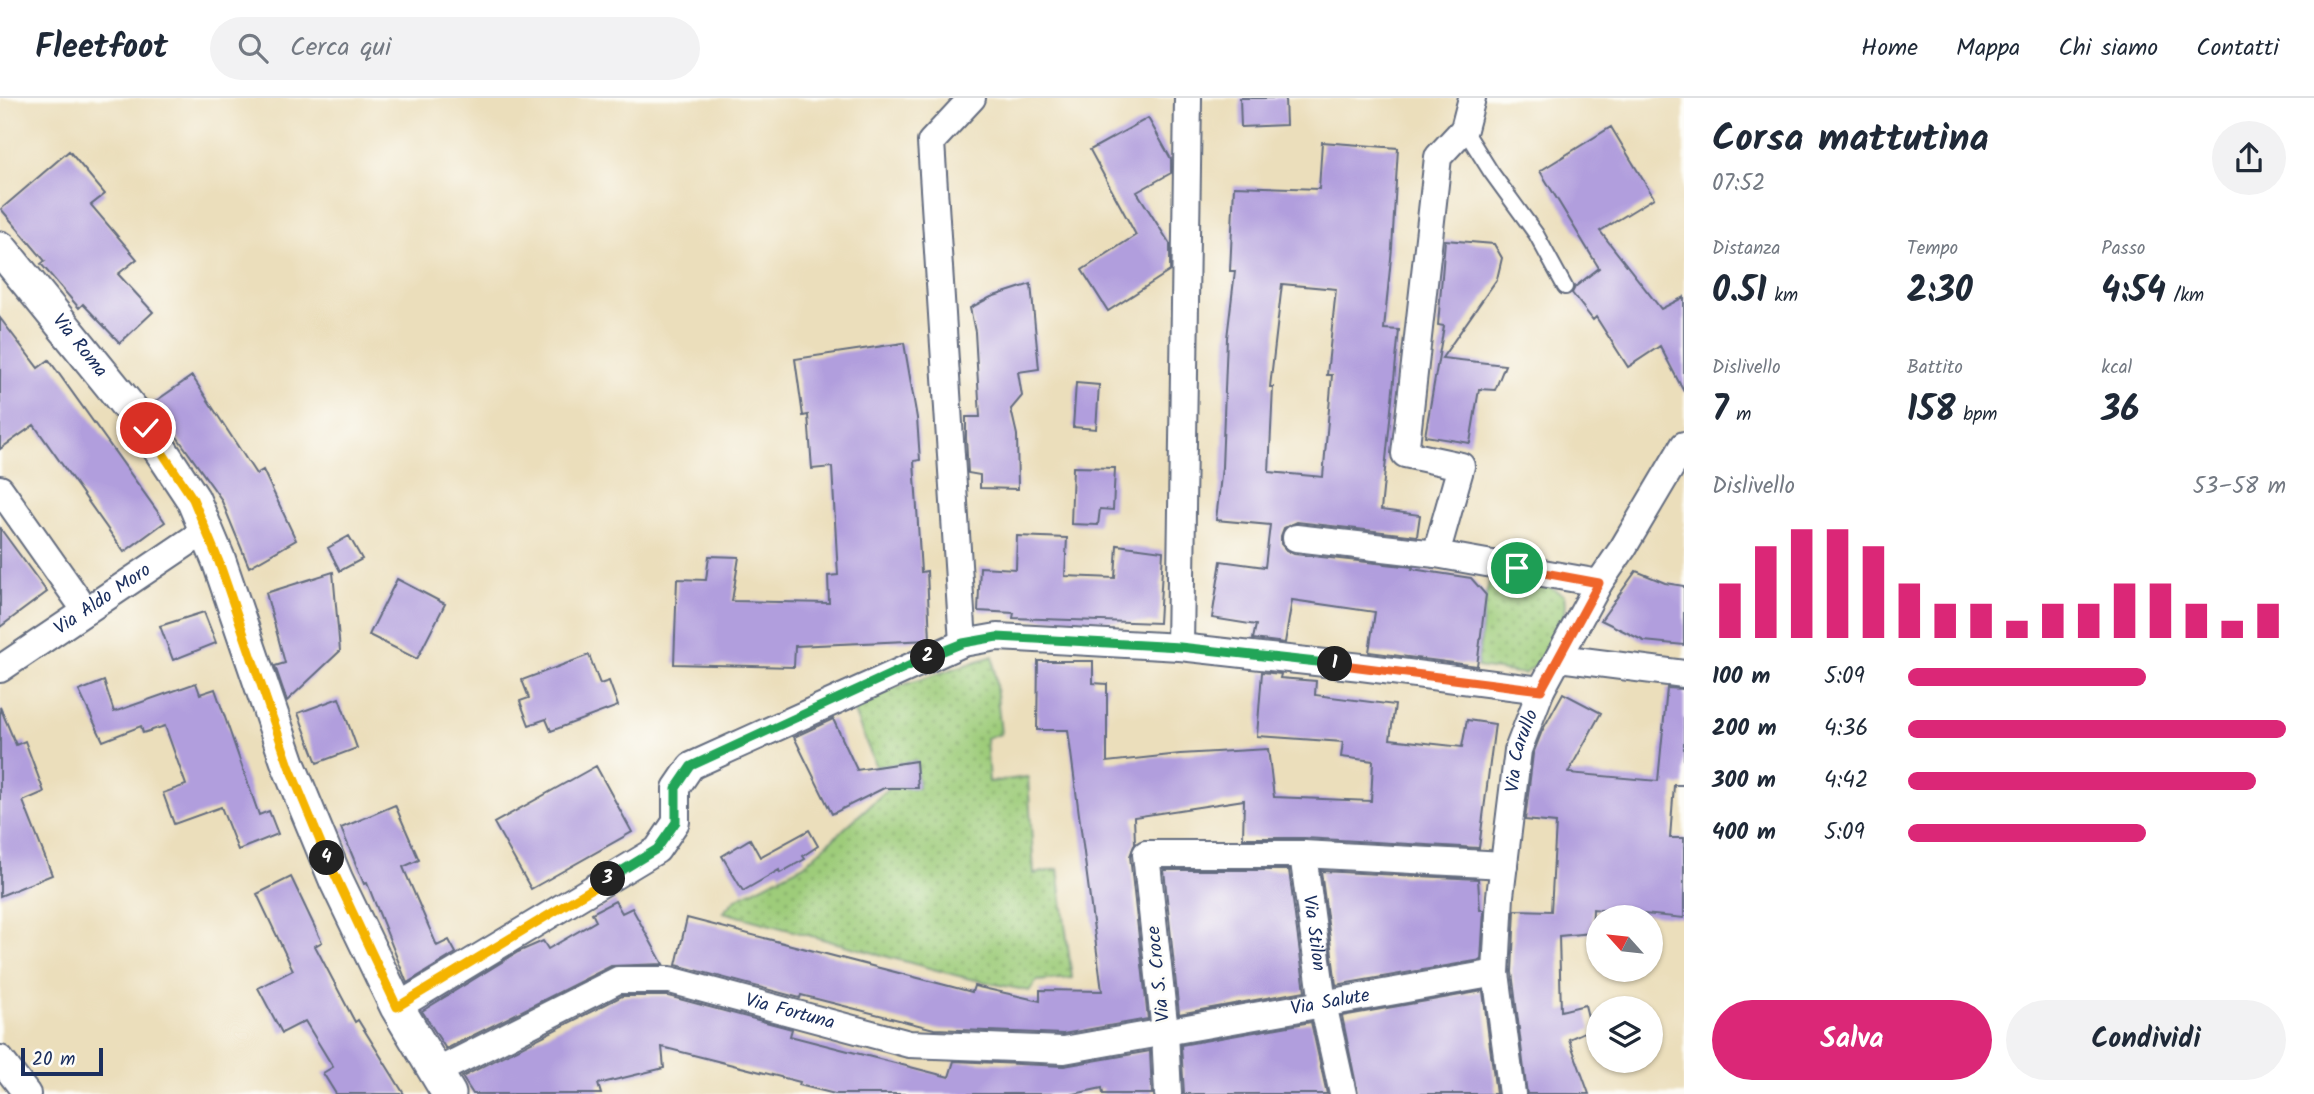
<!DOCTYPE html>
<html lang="it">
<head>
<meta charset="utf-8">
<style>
  :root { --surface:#fff; --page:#f2f2f3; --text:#1f2937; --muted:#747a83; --line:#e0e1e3; --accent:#db2777 }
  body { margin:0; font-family:Kalam,sans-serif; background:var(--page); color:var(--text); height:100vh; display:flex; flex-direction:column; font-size:26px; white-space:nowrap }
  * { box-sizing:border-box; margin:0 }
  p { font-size:23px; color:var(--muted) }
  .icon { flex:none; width:38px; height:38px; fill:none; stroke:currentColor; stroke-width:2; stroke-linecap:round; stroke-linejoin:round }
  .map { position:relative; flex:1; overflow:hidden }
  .drawer { display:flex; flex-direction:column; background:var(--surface); width:630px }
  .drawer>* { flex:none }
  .needle { width:46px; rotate:297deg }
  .buttons { position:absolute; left:1586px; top:807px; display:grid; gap:14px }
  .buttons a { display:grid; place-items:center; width:77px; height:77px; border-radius:50%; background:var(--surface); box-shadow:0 2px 5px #0004; font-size:35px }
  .scale { position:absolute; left:21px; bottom:18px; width:82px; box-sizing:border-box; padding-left:7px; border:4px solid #1b2f5e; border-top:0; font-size:19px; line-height:24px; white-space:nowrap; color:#1b2f5e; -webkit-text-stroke:5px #fdfcf7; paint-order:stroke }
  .pin { position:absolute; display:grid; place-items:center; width:60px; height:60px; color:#fff; margin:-30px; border:4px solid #fff; border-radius:50%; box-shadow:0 2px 7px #0007 }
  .km { position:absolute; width:35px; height:35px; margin:-18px; border-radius:50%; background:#222; color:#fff; font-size:19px; line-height:35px; text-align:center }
  .round { display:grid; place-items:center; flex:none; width:74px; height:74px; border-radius:37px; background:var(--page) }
  .head { display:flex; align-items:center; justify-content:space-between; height:119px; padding:0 28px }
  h1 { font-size:38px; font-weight:800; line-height:52px }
  .figures { display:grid; grid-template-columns:repeat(3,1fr); gap:10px; height:119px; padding:7px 28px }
  .figures div { display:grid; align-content:center }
  .figures b { font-size:35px; font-weight:800 }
  .figures small { font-size:19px; font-weight:400 }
  .figures p { font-size:19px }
  .chart { height:196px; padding:14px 28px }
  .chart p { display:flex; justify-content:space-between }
  .chart svg { width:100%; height:126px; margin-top:7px; stroke:var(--accent); stroke-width:6 }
  .primary-button { display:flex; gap:14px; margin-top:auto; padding:14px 28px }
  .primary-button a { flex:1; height:80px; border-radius:42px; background:var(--accent); color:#fff; font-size:28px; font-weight:800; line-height:80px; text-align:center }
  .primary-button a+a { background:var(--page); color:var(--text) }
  ul { padding:0 28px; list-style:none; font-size:23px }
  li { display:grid; grid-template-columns:112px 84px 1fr; align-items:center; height:52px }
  li i { height:18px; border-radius:9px; background:var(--accent) }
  header { display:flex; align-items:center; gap:42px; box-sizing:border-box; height:98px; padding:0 35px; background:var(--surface); border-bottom:2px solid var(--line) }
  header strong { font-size:33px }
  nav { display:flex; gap:38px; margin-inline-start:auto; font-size:24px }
  .search { width:490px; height:63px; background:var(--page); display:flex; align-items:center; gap:18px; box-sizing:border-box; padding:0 24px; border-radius:38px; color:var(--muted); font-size:26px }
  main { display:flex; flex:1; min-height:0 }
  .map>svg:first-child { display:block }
</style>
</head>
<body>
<header>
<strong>Fleetfoot</strong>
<div class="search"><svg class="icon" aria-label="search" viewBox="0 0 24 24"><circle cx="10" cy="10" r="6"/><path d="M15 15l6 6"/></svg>Cerca qui</div>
<nav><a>Home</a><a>Mappa</a><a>Chi siamo</a><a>Contatti</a></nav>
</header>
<main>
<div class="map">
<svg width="1684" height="996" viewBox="0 0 1684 996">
  <defs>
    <pattern id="garden-dots" width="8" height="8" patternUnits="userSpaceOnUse" patternTransform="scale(1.75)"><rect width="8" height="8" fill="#9ecc7a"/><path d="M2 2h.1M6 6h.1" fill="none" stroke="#80a667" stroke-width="1.8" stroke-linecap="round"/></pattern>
  </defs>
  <rect width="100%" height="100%" fill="#fdfcf7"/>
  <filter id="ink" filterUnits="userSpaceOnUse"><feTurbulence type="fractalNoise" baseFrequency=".0143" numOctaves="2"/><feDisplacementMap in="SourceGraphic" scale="14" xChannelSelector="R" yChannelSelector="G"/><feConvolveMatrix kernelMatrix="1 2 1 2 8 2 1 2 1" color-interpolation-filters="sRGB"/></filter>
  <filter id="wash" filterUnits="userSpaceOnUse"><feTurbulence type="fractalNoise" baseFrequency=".00686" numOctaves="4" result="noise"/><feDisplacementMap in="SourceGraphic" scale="28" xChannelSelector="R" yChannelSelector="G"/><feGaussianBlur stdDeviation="1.57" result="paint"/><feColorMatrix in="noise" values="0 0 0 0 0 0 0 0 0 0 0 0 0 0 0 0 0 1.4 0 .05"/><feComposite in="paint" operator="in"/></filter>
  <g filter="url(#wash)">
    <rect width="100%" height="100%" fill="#ebdebb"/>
    <path fill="url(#garden-dots)" stroke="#5c7e6c" stroke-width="2" d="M1490,481L1546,487L1564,497C1569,526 1549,561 1524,576L1477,569L1486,497Z
      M993,558L1001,636L986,640L989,684L1028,679L1034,776L1058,771L1072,880L1037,883L1029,893L966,880L723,814L737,800L804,767L889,690H918L916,663L876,669L850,604Z"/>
    <g id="blocks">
      <path fill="#b19edd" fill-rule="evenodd" d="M1240,0H1285L1286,27L1241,29Z
        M1148,20L1171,61V75L1137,94L1170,146V173L1108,213L1082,172L1136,137L1090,52Z
        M1611,29L1654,100L1600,133L1661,211L1684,199V294L1660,248L1628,269L1596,219L1593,222L1572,195L1575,189L1599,170L1540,73Z
        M1322,44L1398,50L1392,150L1384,231L1399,232L1381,412L1420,417L1417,438L1297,424L1284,430L1281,438V446L1286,452L1294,456L1413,469L1412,471L1471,480L1486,497L1477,568L1369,554L1375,514L1292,502L1285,545L1253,541L1256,527L1212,520L1221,463L1265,469L1270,427L1216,422L1222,369L1227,240L1235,173H1230L1234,88L1319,91ZM1282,186L1336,191L1327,277H1332L1323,379L1269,374L1273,289H1270Z
        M69,53L105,96L91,107L137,161L118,176L153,214L120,245L83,206L79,210L41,166L45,163L1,111Z
        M1445,142L1494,146L1502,160L1497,181L1442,260L1505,267L1495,292L1479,291L1470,345L1425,338L1444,228L1438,227Z
        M1031,186L1039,271L1018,274L1022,298L1011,311L1017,337L1018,391L980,390V377L968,375L966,340V319H980L975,234L970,210L991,199Z
        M0,220L38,270L49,262L165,424L124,454L34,327L0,351Z
        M904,245L917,320L920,362L914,363L921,474L927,473L930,542L795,548L794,569L674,566L677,481L706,482L709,458L739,459L732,503L829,505L828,478L838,477L832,369L812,371L808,317L803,318L795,261Z
        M192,278L256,376L263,372L296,442L249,469L221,401L153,305Z
        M1076,285L1099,287L1096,331L1073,329Z
        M1073,369L1115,370L1113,412L1100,411L1098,427L1071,426Z
        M0,430L47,494L0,529Z
        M349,438L362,461L340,473L328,450Z
        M1017,438L1067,440L1065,478L1115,480L1117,447L1163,453L1159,525L1013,520L1014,515L978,513L980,469L1016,471Z
        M1636,473L1665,485L1684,488V547L1644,543L1601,522Z
        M333,474L340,553L287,603L275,568L285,565L266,495Z
        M397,481L445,506L417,561L369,537Z
        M204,514L216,545L173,562L160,528Z
        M589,557L600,586L609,583L618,608L551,633L546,621L529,627L520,603L529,600L522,582Z
        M1038,563H1093V585L1107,586V664L1180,656L1268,651L1274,699L1371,703L1373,663L1341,659L1343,644L1257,638L1262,574L1281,576L1280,580L1316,583L1315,597L1395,607L1390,641L1462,649L1467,622L1495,626L1479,750L1304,740H1243L1244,702L1134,719L1135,745L1130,758L1148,921L1063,936L934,931L801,897L800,900L676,867L687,820L972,894L974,888L1040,903V892L1102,893L1068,632H1037Z
        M104,583L114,614L196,585L200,596L215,591L259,717L269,713L278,736L238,752L221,709L174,726L163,695L186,687L165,628L143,635L141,628L103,643L79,593Z
        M1667,590L1684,591V687H1674L1670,740H1684V820L1593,811L1592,835L1559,838L1561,913L1585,907L1591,931L1569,941L1589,996H1527L1512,874L1515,812L1551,813L1556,725L1525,722L1533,656L1542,633L1563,595L1601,615L1568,675L1658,683Z
        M339,600L357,650L317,665L298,615Z
        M0,609L16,647L25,643L44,694L23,703L52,777L0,798Z
        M833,621L857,672L916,663L918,690H884L832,716L794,639Z
        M596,668L632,734L531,791L494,725Z
        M395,707L419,762L403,769L437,848L449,842L456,855L407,885L367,785L364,786L341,730Z
        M809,732L818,748L803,758L805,761L780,775L779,772L743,793L722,758L750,741L760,759Z
        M1164,772H1289L1305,893L1179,916Z
        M1321,773L1478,781L1480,812H1484L1481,862L1336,887Z
        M291,779L322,844L315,848L355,924L358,922L404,996H336L323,975L333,969L305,923L282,935L258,890L293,872L257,796Z
        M615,803L622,815L632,810L663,866L611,868L446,951L422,913L518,854L543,843L548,851L596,823L592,815Z
        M1483,893L1496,996H1358L1342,918Z
        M622,898H668L792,931L790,938L949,979L954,963L1064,968L1150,953L1152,996H1103L1102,990L1074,996H835L799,987L800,984L662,949L664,970L598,986L601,996H473L462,979Z
        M1311,924L1327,996H1184L1181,947Z"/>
    </g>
  </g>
  <g filter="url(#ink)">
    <use href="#blocks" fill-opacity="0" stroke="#646c7f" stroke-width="2"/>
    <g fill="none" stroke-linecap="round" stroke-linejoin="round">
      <defs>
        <path id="service" d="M1464,31L1491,74L1536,136L1565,189"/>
        <g id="minor">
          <path d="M1472,0L1464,31L1438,59L1405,356L1461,368L1436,456L1599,485"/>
          <path d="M0,391L86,513"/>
          <path d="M1296,440L1436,456"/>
          <path d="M963,545L931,44L972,0"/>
          <path d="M1180,549L1188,0"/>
          <path d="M1559,560L1684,576"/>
          <path id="s1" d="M0,571L206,432"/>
          <path id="s2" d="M1303,756L1323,906L1343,996"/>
          <path d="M397,909L657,752L676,724V690L691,668L963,545L997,539L1180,549L1361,569L1541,592"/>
          <path d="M0,961L27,996"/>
          <path id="s3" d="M436,974L618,882H670L909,946L1064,952L1496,875"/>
          <path d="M1168,996L1165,934L1146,756H1303L1504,767"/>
          <path id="s4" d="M1512,996L1496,875L1500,798L1518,652L1541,592L1599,485L1623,450L1684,347"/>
        </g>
        <g id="tertiary">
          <path id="s5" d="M0,150L146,330L193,401L219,463L289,668L336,782L397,909L449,996"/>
        </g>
      </defs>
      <use href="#service" stroke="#646c7f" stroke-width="18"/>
      <use href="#minor" stroke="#646c7f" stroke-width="30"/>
      <use href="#tertiary" stroke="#646c7f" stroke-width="37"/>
      <use href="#service" stroke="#fff" stroke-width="14"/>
      <use href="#minor" stroke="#fff" stroke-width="26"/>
      <use href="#tertiary" stroke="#fff" stroke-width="33"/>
    </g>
  </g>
  <g fill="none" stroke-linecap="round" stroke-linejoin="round" filter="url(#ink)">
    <defs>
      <path id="split-1" d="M1335,566L1541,592L1599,485L1517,470"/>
      <path id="split-2" d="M928,559L963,545L997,539L1180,549L1335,566"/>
      <path id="split-3" d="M608,781L657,751L676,724V690L691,668L928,559"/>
      <path id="split-4" d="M327,760L397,909L608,781"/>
      <path id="split-5" d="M146,330L193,401L219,464L289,668L327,760"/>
    </defs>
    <use href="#split-1" stroke="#fff" stroke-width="14"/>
    <use href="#split-2" stroke="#fff" stroke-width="14"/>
    <use href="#split-3" stroke="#fff" stroke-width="14"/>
    <use href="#split-4" stroke="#fff" stroke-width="14"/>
    <use href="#split-5" stroke="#fff" stroke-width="14"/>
    <use href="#split-1" stroke="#f0652b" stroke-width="9"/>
    <use href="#split-2" stroke="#22a559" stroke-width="9"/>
    <use href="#split-3" stroke="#22a559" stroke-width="9"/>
    <use href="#split-4" stroke="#f5b400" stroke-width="9"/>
    <use href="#split-5" stroke="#f5b400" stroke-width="9"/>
  </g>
  <g text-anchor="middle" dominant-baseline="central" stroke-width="5" stroke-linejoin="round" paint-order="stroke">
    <g font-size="19" fill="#1b2f5e" stroke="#fdfcf7">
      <text stroke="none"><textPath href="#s5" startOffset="126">Via Roma</textPath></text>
      <text stroke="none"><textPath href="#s1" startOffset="124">Via Aldo Moro</textPath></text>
      <text stroke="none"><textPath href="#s4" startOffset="346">Via Carullo</textPath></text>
      <text stroke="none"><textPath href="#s2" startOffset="80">Via Stilon</textPath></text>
      <text transform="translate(1159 876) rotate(-96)">Via S. Croce</text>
      <text stroke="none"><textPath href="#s3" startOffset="929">Via Salute</textPath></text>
      <text stroke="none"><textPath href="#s3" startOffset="380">Via Fortuna</textPath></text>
    </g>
  </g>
</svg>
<div class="buttons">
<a><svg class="needle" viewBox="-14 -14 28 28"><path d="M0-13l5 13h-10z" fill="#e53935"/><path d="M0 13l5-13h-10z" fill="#747a83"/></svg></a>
<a><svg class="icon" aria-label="layers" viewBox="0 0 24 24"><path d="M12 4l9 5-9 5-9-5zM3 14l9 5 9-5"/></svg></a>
</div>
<div class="scale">20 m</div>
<div class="pin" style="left:1517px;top:470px;background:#1e9e55"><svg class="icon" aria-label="arrive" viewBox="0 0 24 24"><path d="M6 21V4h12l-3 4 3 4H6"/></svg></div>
<div class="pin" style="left:146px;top:330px;background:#d93025"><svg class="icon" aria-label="check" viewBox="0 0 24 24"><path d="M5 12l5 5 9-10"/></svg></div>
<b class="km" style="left:1335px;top:566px">1</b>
<b class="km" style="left:928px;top:559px">2</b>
<b class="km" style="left:608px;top:781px">3</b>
<b class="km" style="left:327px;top:760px">4</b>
</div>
<section class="drawer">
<div class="head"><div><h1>Corsa mattutina</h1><p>07:52</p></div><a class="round"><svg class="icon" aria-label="share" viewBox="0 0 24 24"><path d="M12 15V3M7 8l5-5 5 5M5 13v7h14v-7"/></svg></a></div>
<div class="figures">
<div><p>Distanza</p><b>0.51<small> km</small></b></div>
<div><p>Tempo</p><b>2:30</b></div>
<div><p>Passo</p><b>4:54<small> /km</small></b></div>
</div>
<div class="figures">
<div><p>Dislivello</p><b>7<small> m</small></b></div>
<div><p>Battito</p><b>158<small> bpm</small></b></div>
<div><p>kcal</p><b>36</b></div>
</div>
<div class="chart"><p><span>Dislivello</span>53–58 m</p>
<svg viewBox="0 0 160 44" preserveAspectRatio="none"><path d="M5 44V25M15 44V12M25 44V6M35 44V6M45 44V12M55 44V25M65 44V32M75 44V32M85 44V38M95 44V32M105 44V32M115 44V25M125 44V25M135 44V32M145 44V38M155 44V32"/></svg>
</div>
<ul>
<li><b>100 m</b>5:09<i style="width:63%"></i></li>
<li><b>200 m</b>4:36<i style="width:100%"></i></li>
<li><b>300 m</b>4:42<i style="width:92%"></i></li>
<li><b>400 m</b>5:09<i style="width:63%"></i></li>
</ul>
<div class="primary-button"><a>Salva</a><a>Condividi</a></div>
</section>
</main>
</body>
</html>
